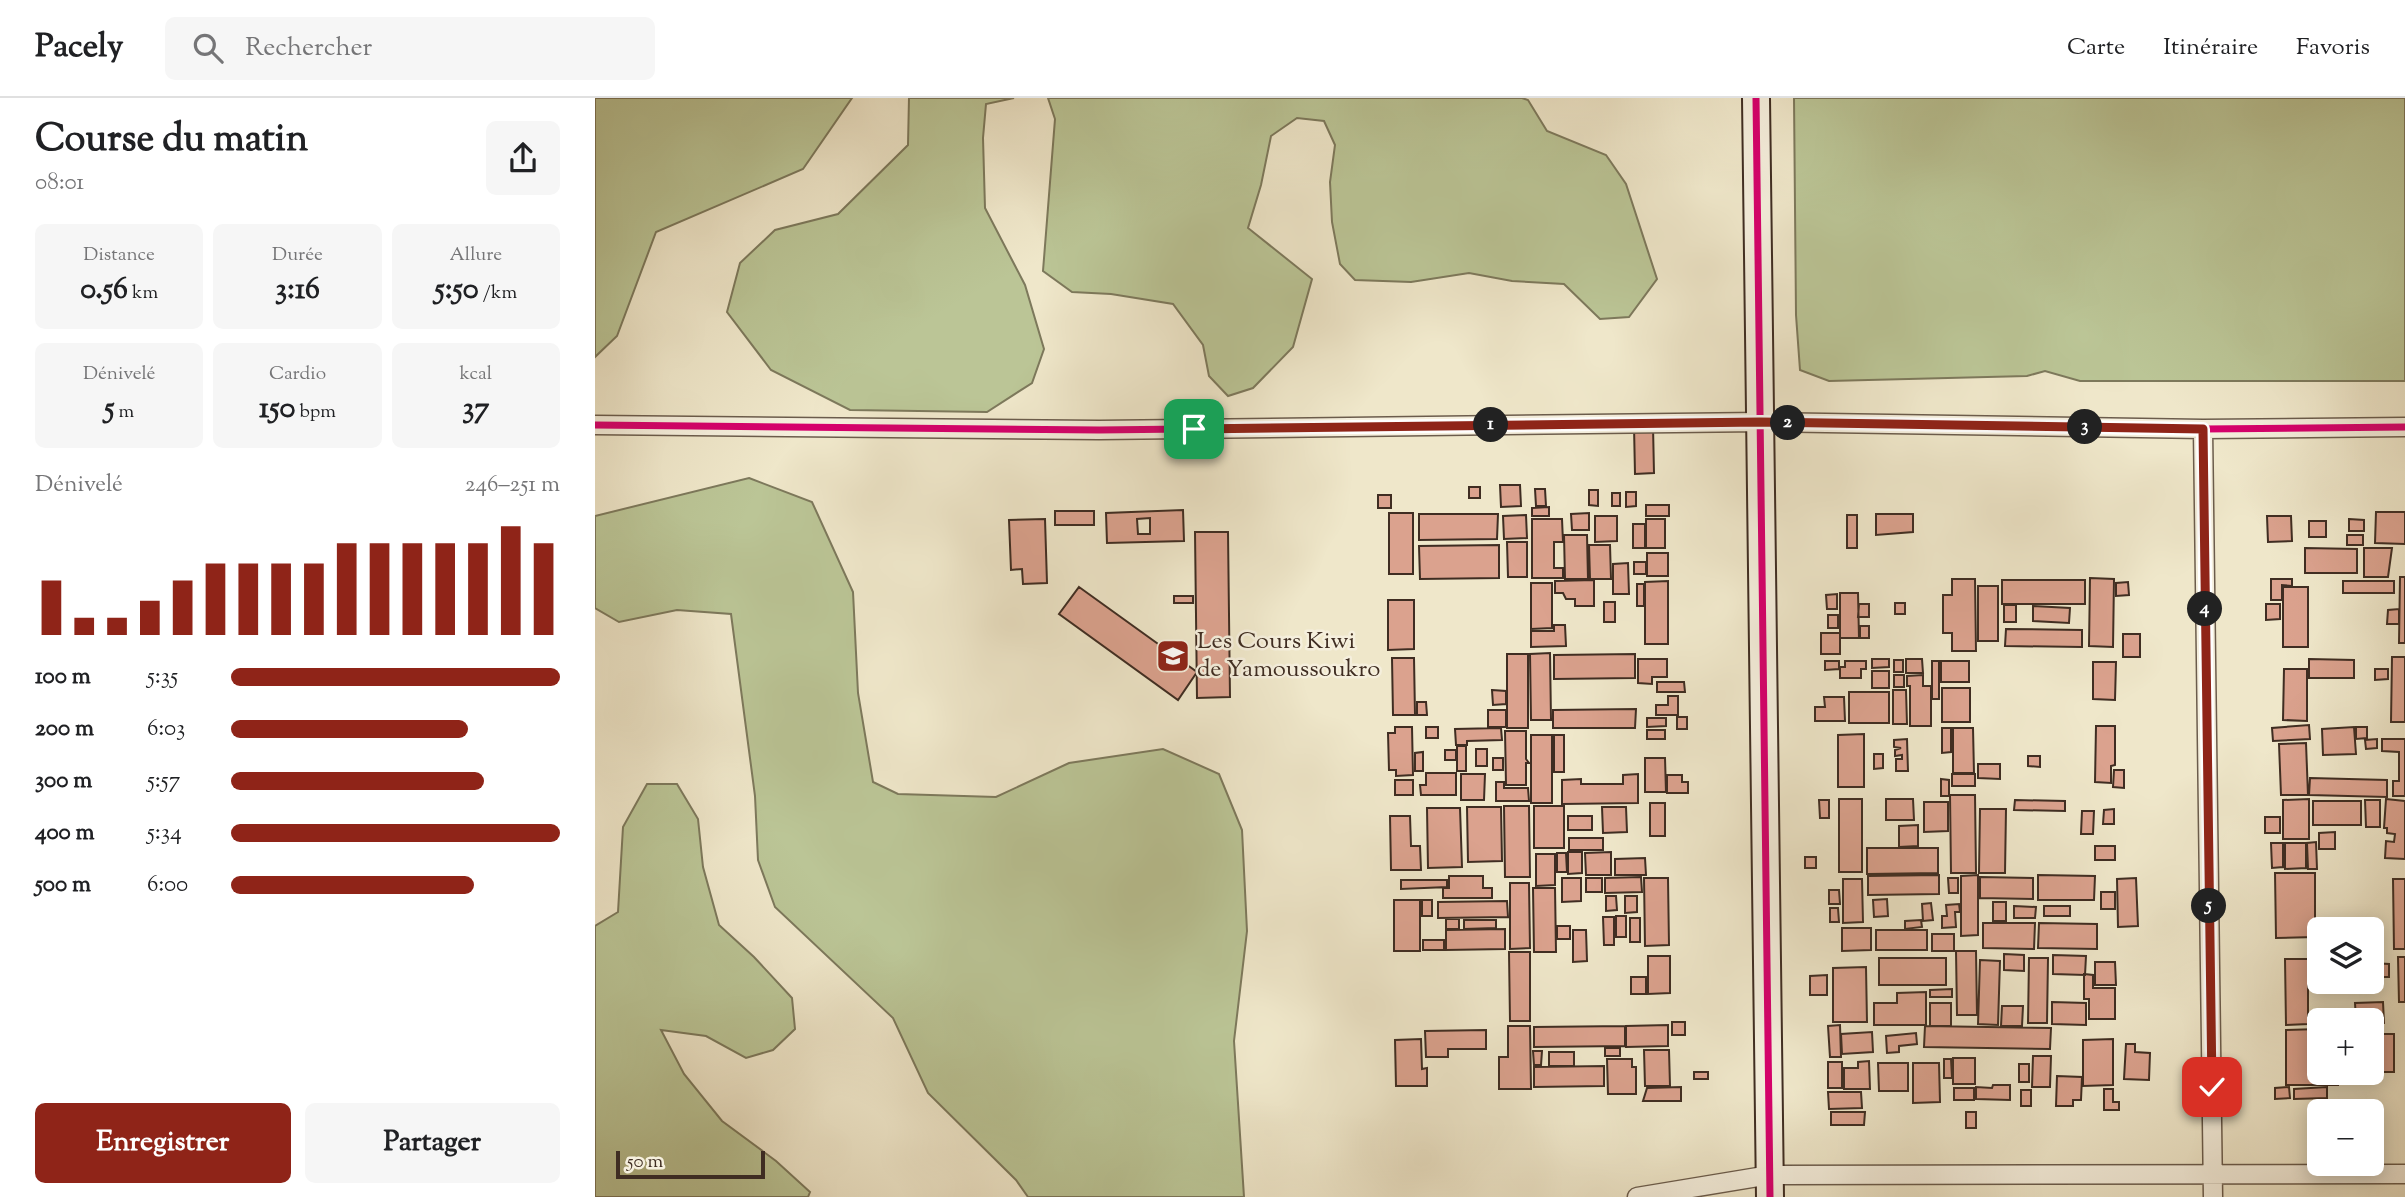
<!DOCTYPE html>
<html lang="fr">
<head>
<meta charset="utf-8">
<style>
  :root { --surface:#fff; --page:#f6f6f6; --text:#202124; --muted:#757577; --line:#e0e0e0; --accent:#8f2418 }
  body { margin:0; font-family:"Sorts Mill Goudy",serif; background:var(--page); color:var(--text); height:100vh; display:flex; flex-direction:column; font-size:26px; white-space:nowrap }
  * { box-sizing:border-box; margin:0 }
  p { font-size:23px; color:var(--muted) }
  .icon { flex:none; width:38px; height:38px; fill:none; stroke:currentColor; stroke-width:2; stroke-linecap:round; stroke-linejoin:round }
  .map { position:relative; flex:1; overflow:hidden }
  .panel { display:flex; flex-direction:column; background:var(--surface); width:595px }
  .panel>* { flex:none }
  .fabs { position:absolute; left:1712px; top:819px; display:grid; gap:14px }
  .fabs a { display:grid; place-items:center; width:77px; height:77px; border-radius:10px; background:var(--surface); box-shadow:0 4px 18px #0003; font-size:35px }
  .scale { position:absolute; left:21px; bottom:18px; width:149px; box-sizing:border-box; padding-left:7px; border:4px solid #3f2d22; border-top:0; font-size:19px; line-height:24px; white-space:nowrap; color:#3f2d22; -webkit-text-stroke:5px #f5efdd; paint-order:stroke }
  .pin { position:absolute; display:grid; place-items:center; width:60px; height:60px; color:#fff; margin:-30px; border-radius:14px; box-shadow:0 4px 10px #0006 }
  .km { position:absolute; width:35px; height:35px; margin:-18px; border-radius:50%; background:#222; color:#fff; font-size:19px; line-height:35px; text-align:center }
  .round { display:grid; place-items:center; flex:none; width:74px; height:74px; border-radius:10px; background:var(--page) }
  .summary { display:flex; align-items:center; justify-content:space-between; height:119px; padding:0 35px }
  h1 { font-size:38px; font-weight:700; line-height:52px }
  .metrics { display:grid; grid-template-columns:repeat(3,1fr); gap:10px; height:119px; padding:7px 35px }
  .metrics div { display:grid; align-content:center; border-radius:10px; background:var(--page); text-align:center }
  .metrics b { font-size:30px; font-weight:700 }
  .metrics small { font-size:19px; font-weight:400 }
  .metrics p { font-size:19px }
  .chart { height:196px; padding:14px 35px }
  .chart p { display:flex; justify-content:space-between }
  .chart svg { width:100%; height:126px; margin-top:7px; stroke:var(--accent); stroke-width:6 }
  .primary-button { display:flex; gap:14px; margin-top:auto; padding:14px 35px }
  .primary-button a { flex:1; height:80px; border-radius:10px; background:var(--accent); color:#fff; font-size:28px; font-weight:700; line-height:80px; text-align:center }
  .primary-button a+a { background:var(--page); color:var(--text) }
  ul { padding:0 35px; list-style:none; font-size:23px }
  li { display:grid; grid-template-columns:112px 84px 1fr; align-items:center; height:52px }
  li i { height:18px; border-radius:9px; background:var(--accent) }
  header { display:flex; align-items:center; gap:42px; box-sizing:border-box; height:98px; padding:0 35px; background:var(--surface); border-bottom:2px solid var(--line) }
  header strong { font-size:33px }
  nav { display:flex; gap:38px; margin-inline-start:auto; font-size:24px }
  .search { width:490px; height:63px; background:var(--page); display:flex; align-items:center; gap:18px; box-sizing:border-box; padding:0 24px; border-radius:10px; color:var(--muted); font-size:26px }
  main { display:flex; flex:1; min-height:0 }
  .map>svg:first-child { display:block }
</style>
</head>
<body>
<header>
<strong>Pacely</strong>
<div class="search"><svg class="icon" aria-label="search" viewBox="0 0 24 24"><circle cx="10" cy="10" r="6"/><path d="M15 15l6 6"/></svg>Rechercher</div>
<nav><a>Carte</a><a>Itinéraire</a><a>Favoris</a></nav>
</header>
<main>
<section class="panel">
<div class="summary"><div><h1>Course du matin</h1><p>08:01</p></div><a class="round"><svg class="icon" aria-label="share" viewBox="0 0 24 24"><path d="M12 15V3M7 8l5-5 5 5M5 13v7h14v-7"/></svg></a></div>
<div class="metrics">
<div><p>Distance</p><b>0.56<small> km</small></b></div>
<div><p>Durée</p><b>3:16</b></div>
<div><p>Allure</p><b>5:50<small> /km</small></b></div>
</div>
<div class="metrics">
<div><p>Dénivelé</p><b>5<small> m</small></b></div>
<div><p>Cardio</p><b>150<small> bpm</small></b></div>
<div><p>kcal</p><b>37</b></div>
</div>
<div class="chart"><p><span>Dénivelé</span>246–251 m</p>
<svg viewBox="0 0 160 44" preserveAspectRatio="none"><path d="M5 44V25M15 44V38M25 44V38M35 44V32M45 44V25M55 44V19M65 44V19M75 44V19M85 44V19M95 44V12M105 44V12M115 44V12M125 44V12M135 44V12M145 44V6M155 44V12"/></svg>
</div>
<ul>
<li><b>100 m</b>5:35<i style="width:100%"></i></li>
<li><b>200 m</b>6:03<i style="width:72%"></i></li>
<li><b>300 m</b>5:57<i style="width:77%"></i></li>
<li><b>400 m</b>5:34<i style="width:100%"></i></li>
<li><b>500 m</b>6:00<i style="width:74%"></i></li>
</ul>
<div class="primary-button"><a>Enregistrer</a><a>Partager</a></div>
</section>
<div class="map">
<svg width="1810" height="1099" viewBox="0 0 1810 1099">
  <rect width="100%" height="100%" fill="#efe7ca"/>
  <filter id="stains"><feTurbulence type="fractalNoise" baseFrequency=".00286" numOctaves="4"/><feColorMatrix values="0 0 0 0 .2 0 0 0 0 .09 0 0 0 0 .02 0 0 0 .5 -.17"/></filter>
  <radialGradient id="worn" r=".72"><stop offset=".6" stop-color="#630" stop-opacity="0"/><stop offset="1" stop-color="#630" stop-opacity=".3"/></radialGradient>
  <path fill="#bbc596" stroke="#7d795c" stroke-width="2" d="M0,0H257L208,71L61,134L22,238L0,259Z
    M314,0H419L391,6L388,40L390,110L430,187L449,251L437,285L392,314L255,312L176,272L132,214L145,165L180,132L243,116L313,47Z
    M453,0H927L933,2L952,33L1011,57L1031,86L1062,181L1034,219L1005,221L969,186L917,183L874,175L816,184L760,182L745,166L737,124L735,84L740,47L729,23L702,20L676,38L666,87L653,130L717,181L698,249L658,290L633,298L614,278L608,247L578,206L516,196L477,194L448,173L460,21Z
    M1199,0H1810V283H1485L1450,273L1432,278L1234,283L1205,272L1201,217Z
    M154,380L217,404L258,494L263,595L278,684L303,696L401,699L474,665L568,651L624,676L647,732L652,833L639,943L649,1099H433L421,1082L333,995L298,920L180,809L163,762L160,698L136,516L82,512L24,524L0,510V418Z
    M52,686H82L103,721L108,769L124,827L159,859L197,900L200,931L178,952L151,960L111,938L66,932L89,976L127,1023L181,1063L215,1094L213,1099H0V828L23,814L28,729Z"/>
  <path fill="#dba28e" stroke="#3f2d22" stroke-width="2" fill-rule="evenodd" d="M1039,328H1058L1059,375L1040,376Z
    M905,387H925L926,408L906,409Z
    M874,389H885V400H874Z
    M940,391H950L951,408H941Z
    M994,392H1003V408L994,407Z
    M1031,394H1041V408L1031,409Z
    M1017,395H1025V408H1017Z
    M783,397H796V410H783Z
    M1051,407H1074V418H1051Z
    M954,409V418H937V410Z
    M588,412L589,443L512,445L511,415ZM555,420V436H543L542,421Z
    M460,413H499V427H460Z
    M1781,414H1810V446L1780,445Z
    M794,415H818V476H794Z
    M994,415V432H977L976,416Z
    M824,416H903L902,441L824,442Z
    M1281,416H1318V434L1281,437Z
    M931,417L932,440L909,441L908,418Z
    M1252,417H1262V450H1252Z
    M1000,418H1022V443L1000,444Z
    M1672,418H1696L1697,443L1673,444Z
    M450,421L452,485L428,486L427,471L416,472L414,422Z
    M937,421H967L968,444H959V470H968V480H937Z
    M1051,421H1070V450H1051Z
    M1754,421L1769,422V433H1754Z
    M1714,423H1731V439H1714Z
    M1038,426H1050V450H1038Z
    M600,434H633L635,599L602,600Z
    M969,437H992L993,481H970Z
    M1752,437H1768V447H1752Z
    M912,444H932V479H913Z
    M904,447V480L825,481L824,448Z
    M994,447H1015L1016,481H995Z
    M1710,450L1762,451V475H1710Z
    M1769,450H1797L1793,479H1769Z
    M1052,455H1073V478H1052Z
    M1039,464H1051V476H1039Z
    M1033,465L1034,496H1018V466Z
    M1805,479H1810V545H1804Z
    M1495,480L1519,481L1518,549L1494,548Z
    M1357,481H1380L1381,553H1357V535H1348V497H1357Z
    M1676,481H1697V488L1687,487V502H1676Z
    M999,482V508H980V501H971L968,495H960V483Z
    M1407,482H1490V506H1407Z
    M1073,483V546H1050V484Z
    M1748,483H1799V495H1748Z
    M1533,484L1534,497L1521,498V485Z
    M936,485H957V530L936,531Z
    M1042,486H1049V508H1042Z
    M1383,488H1403V543H1383Z
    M484,489L602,574L583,602L464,516Z
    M1688,489H1713V549H1688Z
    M1245,495H1263L1264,540H1245Z
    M1242,496V511H1232L1231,497Z
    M579,498H598V505H579Z
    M793,502H819V551L793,552Z
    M1009,504H1020V524H1009Z
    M1300,505H1310V516H1300Z
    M1264,506H1274V519H1263Z
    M1671,506H1685V521L1671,522Z
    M1409,507H1421V524H1409Z
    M1438,508L1475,510L1474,525L1438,523Z
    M1804,511V526H1792L1793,512Z
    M1233,517H1243V530H1233Z
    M959,527H970L971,548L936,549V533H959Z
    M1265,528H1274V540H1265Z
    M1411,531L1487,532V549L1410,548Z
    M1226,535H1245V556H1226Z
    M1528,536H1545V559H1528Z
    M955,555L956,622H936L935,556Z
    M912,556H933V630H912Z
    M1040,556V580L959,581V557Z
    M1797,559H1810V624H1796Z
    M797,560H819L820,617H798Z
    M1043,561H1072V579H1057V586L1043,585Z
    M1277,561H1294V569L1277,570Z
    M1311,561H1327L1328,575H1311Z
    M1714,561L1759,562V580H1714Z
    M1299,562H1308V574H1299Z
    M1230,563H1244V571L1230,572Z
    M1250,563H1271V571H1266V580H1245V569H1250Z
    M1337,563H1344V601H1337Z
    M1346,563H1374V584H1346Z
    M1498,564H1521L1520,602L1498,601Z
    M1689,571H1712V623L1688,622Z
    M1780,571H1793V581L1780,582Z
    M1277,573H1294V590H1277Z
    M1299,577H1309V589H1299Z
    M1328,577V588H1336V628H1315V588H1312V578Z
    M1062,584H1089L1090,594H1062Z
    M1347,590H1375V624H1347Z
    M897,592L911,593V606L898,607Z
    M1298,592H1311L1312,626H1298Z
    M1254,594H1294V625H1254Z
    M1073,598H1083V617H1061V607H1073Z
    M1229,599H1249L1250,623H1220V609H1230Z
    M822,604H831L832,617H822Z
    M1041,611L1040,630H958V612Z
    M893,612H911V629H893Z
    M1082,619H1092V631H1082Z
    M1052,620H1071V628L1052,629Z
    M1714,627L1715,641L1678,643L1677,630Z
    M1501,628H1520V667L1516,668V685L1500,684Z
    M800,629H817L818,677L801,678V672H794L793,635H800Z
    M831,629H843V640H831Z
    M1759,629L1761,656L1728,657L1727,631Z
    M1761,629H1772V640L1761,641Z
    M906,630L907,642L872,643V647H861L860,631Z
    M1347,630H1356V654L1347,655Z
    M1358,630H1378L1379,675H1358Z
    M1052,632H1070V641H1052Z
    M910,633H931V661L934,665H931V687H911Z
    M1269,636V689H1243V637Z
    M936,637H957V705H936Z
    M959,637H969V674H959Z
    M1312,641L1313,673H1301V661H1307V657L1300,658V652L1306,650L1299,649V642Z
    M1782,641V650L1771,651L1770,642Z
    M1787,641H1810V698H1798V683H1804V654L1787,653Z
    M1711,645L1713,697H1686L1684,646Z
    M862,648H871V673H862Z
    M881,651H892V668H881Z
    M850,652H861V662H850Z
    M828,654V673H820V655Z
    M1279,656H1288V670L1279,671Z
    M1433,658H1445V669L1433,668Z
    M898,660H908V672H898Z
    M1050,660H1070L1071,694H1050Z
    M1383,666H1405V681L1383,680Z
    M1519,672H1529V690L1518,689Z
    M831,675H861V697H826L825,687H831Z
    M866,676H890L889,702H866Z
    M1043,676V705L967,706V682L986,681V686H1028V677Z
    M1357,676H1380V688H1357Z
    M1072,677H1087V684H1093V695H1072Z
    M1715,680L1792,682V699L1714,697Z
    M1346,681L1354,682V698H1346Z
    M800,682H818V697H800Z
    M901,684H909V690H933L934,703H901Z
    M1355,697H1380L1381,775H1356Z
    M1244,701H1267V774H1244Z
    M1291,701H1318L1319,722H1291Z
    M1714,701V741H1688V702Z
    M1791,701L1810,703V761L1790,760L1791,743L1799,744L1800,736L1792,735V730H1789Z
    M1224,702H1234V720H1225Z
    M1420,702L1470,703V713L1419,712Z
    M1770,702H1785V729H1771Z
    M1718,703H1766V727H1718Z
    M1329,704H1353V733L1329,734Z
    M1055,705H1070V738H1055Z
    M909,708H934L935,779H910Z
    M939,708H969V750H939Z
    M872,709H906L907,763L873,764Z
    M1007,709H1031L1032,734L1008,735Z
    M832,710H865L867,769L833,770Z
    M1385,711H1411L1410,775H1384Z
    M1519,711V726H1508L1509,712Z
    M1487,713H1499L1498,736H1486Z
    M795,718H815L816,748H825L826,772H796Z
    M973,718H997V732H973Z
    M1670,719H1685V735H1670Z
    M1323,727V748L1304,749V728Z
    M1740,734V751H1724V735Z
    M974,740H1008V752H974Z
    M1721,744L1722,771H1713L1712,745Z
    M1676,745H1688V769L1677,770Z
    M1690,745H1711V770L1690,771Z
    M1500,748H1520V762H1500Z
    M1272,750H1343V775L1272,776Z
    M973,754H987V775L973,776Z
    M1016,754V777H991L990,755Z
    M962,755H971L972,774H962Z
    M941,756H960V787L941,788Z
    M1210,759H1221V770H1210Z
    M1050,760L1051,777H1020V761Z
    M1680,775H1720V839L1681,840Z
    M1344,777V796L1273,797V778Z
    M1383,777V837L1366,838V778Z
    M1443,777L1500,778L1499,802H1443Z
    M854,778H888V790H897V800H848V790H854Z
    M1046,779L1047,794L1010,795V780Z
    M1385,779L1438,780V801L1385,800Z
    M967,780H986V803L967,804Z
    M991,780H1007V794H991Z
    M1049,780H1073L1074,847L1050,848Z
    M1353,780H1363V795H1354Z
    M1541,780L1543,828L1523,829L1522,781Z
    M1248,781H1267L1268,824L1248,825Z
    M1798,781H1810V851H1799Z
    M806,782H852V789L806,791Z
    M915,785H934L935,850L915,851Z
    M938,790H960L961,854H939Z
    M1234,792H1244L1245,806H1234Z
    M1506,794H1520V811H1506Z
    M1011,798H1021L1022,812L1011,813Z
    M1030,798H1042V814L1030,815Z
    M1292,801L1293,818L1279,819L1278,802Z
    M799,802H825V853H799Z
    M827,802H837V818H827Z
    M912,803L913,819L843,820V804Z
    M1398,804H1411V823H1398Z
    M1336,805L1338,822L1328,823L1327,806Z
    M1364,806L1365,814H1360L1361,829L1347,830V818H1352L1351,807Z
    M1419,808L1441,809L1440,820H1419Z
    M1449,808H1475V818H1449Z
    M1235,810H1243L1244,824H1235Z
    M1021,818H1031V839H1021Z
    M1008,819H1019V847H1009Z
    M1035,820H1045V844H1035Z
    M851,821H864V831H851Z
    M869,822H901V830L869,831Z
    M1326,822L1327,829L1310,831V823Z
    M1388,825H1440L1439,851L1388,850Z
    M1444,825L1502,826V851L1443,850Z
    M962,828H975V841H962Z
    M1247,830H1276V852L1247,853Z
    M910,831V851L851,852V832Z
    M978,832H991L992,863L978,864Z
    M1281,832H1332V852H1281Z
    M1337,836H1359V853H1337Z
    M828,842H849V852H828Z
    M1361,853H1381L1382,917H1362Z
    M914,854H935V923H915Z
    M1409,856L1429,857V873L1409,872Z
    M1458,857L1491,858L1490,877L1458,876Z
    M1053,858H1075V895L1053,896Z
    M1803,859H1810V904H1804Z
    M1284,860H1351V887H1284Z
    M1434,860H1453L1452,925H1433Z
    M1690,861H1713V926L1691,927Z
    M1385,862L1405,863L1403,927L1383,926Z
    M1500,864H1520L1521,887H1500Z
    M1776,865L1794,866V879H1776Z
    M1271,869L1272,924H1238V870Z
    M1489,876L1498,877V890H1520V921H1494V901H1489Z
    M1232,877V897H1215V878Z
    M1036,879H1051V896H1036Z
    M1357,891V899H1335V892Z
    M1331,894V927H1279V905H1302V895Z
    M1457,904L1491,905V927L1457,926Z
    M1788,904L1789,925L1761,922L1760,905Z
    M1335,905H1356V928H1335Z
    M1407,908H1428L1427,928H1406Z
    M1077,924H1090V937H1077Z
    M1073,927V948L1031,949V928Z
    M1245,927L1246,959H1235L1233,928Z
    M913,928H935L936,991H904V959H913Z
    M1030,928V948L939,949V929Z
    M1330,928L1456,930L1455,951L1329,949Z
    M1724,931V975H1743V987H1691V932Z
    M891,932V951H853V959H831L830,933Z
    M1277,934L1278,954L1247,956L1246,936Z
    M1321,935L1322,946L1304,948V954L1292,955L1291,938Z
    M1776,936H1799V974H1779Z
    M826,941L827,971L832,970V988H801L800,942Z
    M1518,941V987L1488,988V942Z
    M1531,946H1540V954L1555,955L1554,982L1529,981Z
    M1010,950H1025V958H1010Z
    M1049,952H1074L1075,988H1050Z
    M938,953H947L946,967H939Z
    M954,954H979V968H954Z
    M1438,958H1456L1455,989H1437Z
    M1358,960H1380V986H1358Z
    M1012,961H1037V969H1041V996H1013Z
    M1349,961H1356L1357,980H1349Z
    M1274,963L1275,991H1249V970H1263V964Z
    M1233,964H1247V990H1233Z
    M1283,965H1313V993H1284Z
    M1318,965H1344L1345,1004L1318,1005Z
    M1424,966H1434V984H1424Z
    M1009,968V988L939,989V969Z
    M1099,974H1113V981H1099Z
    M1462,978L1487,979L1486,1002H1478V1008H1461Z
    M1398,987H1415V1002L1381,1001V989L1397,990Z
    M1086,989V1003H1048L1052,990Z
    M1694,989L1695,1000L1680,1001V990Z
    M1732,989V1000L1699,1001V991Z
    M1359,990H1379V1002H1359Z
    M1509,991H1518V1004H1524V1012H1509Z
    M1426,992H1436V1008H1426Z
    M1233,994H1266L1267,1010L1234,1011Z
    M1236,1014H1270L1269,1027H1236Z
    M1371,1014H1381V1030H1371Z"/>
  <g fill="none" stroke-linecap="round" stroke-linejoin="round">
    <defs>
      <path id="street" d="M0,327L504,332L1165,324L1608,331L1810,329
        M1608,331L1618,1099
        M1042,1099L1175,1077L1810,1076"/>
      <path id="secondary" d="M1161,0L1175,1099"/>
    </defs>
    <use href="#street" stroke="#6b5c4c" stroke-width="21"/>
    <use href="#secondary" stroke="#3f2d22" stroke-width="30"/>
    <use href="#street" stroke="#f5efdd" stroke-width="18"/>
    <use href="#secondary" stroke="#f5efdd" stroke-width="26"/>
    <defs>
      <path id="cycleway" d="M1161,0L1175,1099
        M0,327L504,332L1165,324L1608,331L1810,329"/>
    </defs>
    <use href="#cycleway" stroke="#f5efdd" stroke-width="11"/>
    <use href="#cycleway" stroke="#d6006c" stroke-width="7"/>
  </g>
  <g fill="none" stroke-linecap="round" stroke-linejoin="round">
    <defs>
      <path id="route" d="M599,331L1165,324L1608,331L1617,989"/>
    </defs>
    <use href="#route" stroke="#fff" stroke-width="14"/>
    <use href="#route" stroke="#8f2418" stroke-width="9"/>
  </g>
  <defs>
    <symbol id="school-square" viewBox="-11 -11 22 22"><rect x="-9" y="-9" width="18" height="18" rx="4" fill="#8f2418" stroke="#f5efdd"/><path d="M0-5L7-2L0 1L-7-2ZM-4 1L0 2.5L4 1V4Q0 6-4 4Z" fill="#fff"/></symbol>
  </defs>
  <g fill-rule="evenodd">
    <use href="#school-square" x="559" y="539" width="38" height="38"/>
  </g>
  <g text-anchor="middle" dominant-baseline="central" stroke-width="5" stroke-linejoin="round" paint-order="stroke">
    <g font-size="24" fill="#3f2d22" stroke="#f5efdd" text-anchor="start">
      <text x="602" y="544">Les Cours Kiwi<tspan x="602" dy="28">de Yamoussoukro</tspan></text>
    </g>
  </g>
  <rect width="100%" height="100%" filter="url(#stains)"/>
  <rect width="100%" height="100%" fill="url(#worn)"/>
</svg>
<div class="fabs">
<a><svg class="icon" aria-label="layers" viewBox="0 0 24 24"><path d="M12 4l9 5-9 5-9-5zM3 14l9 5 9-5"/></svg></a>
<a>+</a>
<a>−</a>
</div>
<div class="scale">50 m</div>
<div class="pin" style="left:599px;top:331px;background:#1e9e55"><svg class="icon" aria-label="arrive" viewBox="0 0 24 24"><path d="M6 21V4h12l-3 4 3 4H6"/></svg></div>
<div class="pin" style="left:1617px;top:989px;background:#d93025"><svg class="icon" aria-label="check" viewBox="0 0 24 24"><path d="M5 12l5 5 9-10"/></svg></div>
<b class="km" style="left:896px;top:327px">1</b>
<b class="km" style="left:1193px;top:325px">2</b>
<b class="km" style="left:1490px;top:329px">3</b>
<b class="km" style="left:1610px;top:511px">4</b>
<b class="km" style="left:1614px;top:808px">5</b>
</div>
</main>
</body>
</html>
